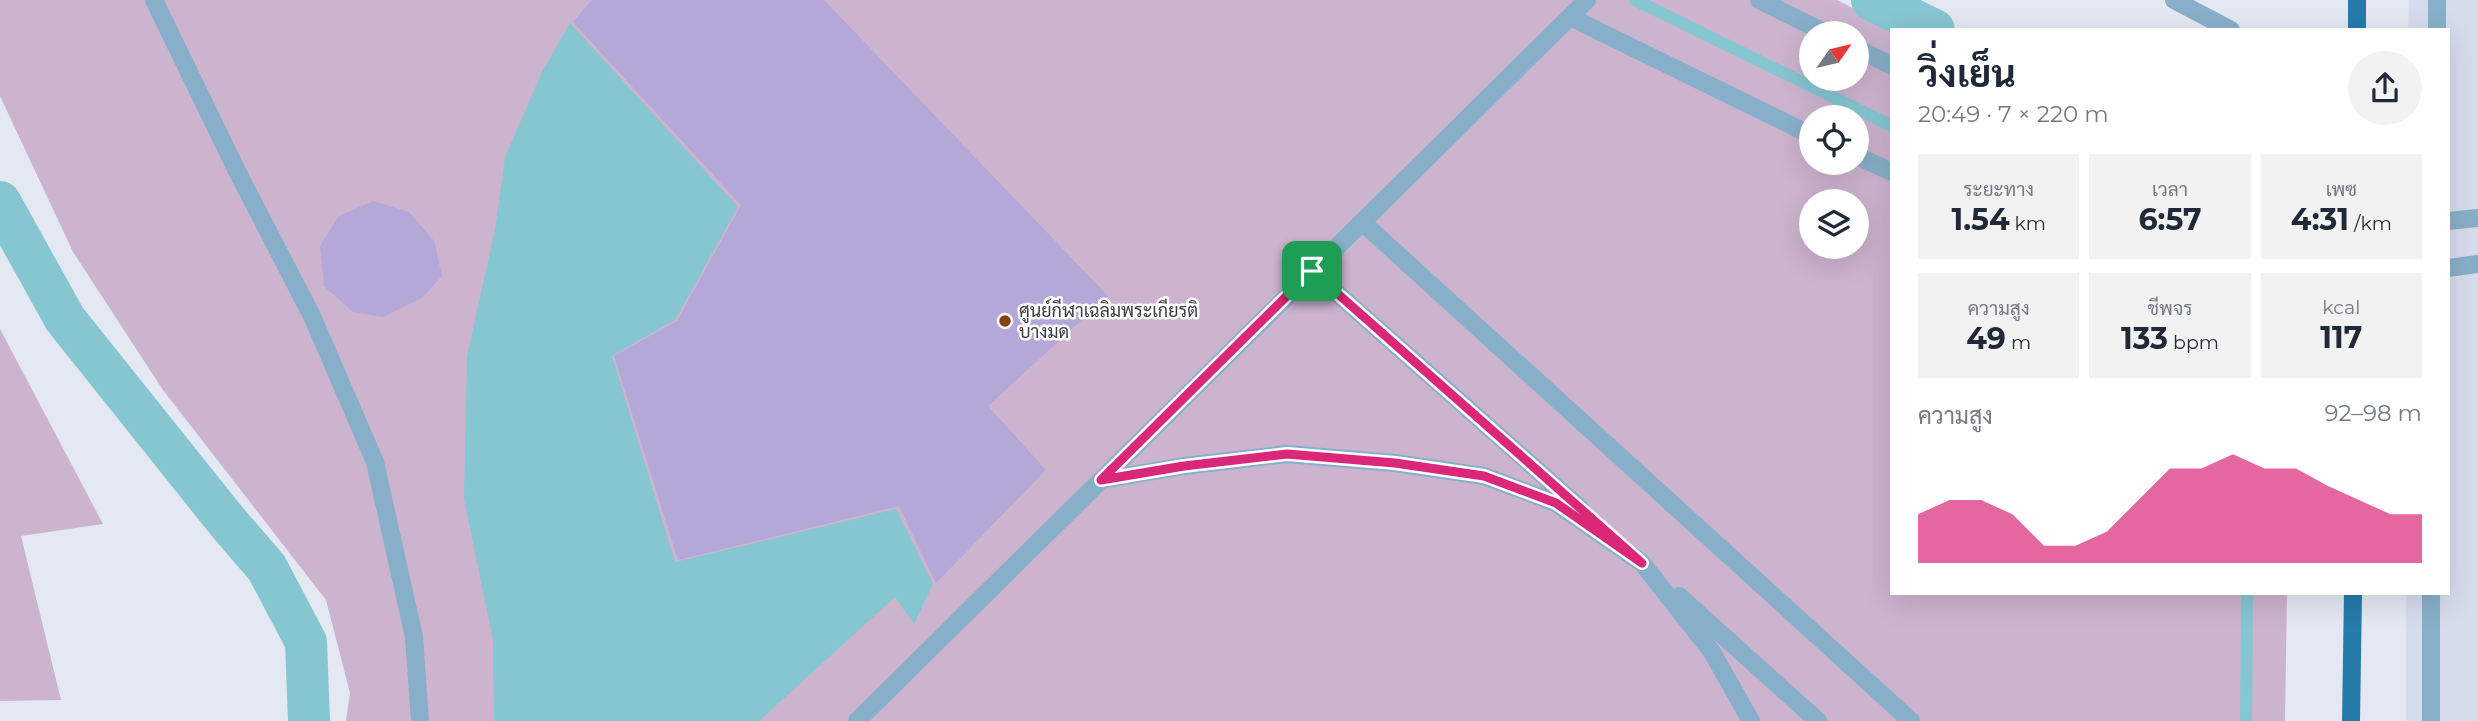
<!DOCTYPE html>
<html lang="th">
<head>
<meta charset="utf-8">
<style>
  :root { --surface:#fff; --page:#f2f2f3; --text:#1f2937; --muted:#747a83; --accent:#db2777 }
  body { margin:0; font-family:Montserrat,Sarabun,sans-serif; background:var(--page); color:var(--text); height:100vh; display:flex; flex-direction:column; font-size:26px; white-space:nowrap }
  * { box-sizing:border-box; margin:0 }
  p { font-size:23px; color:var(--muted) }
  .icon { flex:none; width:38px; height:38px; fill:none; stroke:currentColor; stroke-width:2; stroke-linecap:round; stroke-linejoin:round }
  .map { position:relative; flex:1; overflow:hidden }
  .details { position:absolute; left:1890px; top:28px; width:560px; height:567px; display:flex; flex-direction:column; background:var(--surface); border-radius:0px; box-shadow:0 7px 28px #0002 }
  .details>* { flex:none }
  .needle { width:46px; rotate:56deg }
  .tools { position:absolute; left:1799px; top:21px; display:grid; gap:14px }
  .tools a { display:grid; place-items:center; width:70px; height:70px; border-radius:50%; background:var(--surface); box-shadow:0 7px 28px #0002; font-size:35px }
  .pin { position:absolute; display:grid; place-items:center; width:60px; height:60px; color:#fff; margin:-30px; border-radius:14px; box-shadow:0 4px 10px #0006 }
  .round { display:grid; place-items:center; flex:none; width:74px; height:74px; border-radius:37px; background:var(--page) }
  .overview { display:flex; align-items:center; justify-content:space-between; height:119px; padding:0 28px }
  h1 { font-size:38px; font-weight:700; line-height:52px }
  .figures { display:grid; grid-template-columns:repeat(3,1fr); gap:10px; height:119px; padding:7px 28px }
  .figures div { display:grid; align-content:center; border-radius:0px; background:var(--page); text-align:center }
  .figures b { font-size:30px; font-weight:700 }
  .figures small { font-size:19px; font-weight:400 }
  .figures p { font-size:19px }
  .chart { height:196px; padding:14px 28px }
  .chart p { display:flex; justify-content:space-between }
  .chart svg { width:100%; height:126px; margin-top:7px; fill:var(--accent); opacity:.7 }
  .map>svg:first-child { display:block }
</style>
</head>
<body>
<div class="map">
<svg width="2478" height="721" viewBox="0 0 2478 721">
  <rect width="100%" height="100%" fill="#e4e8f2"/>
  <path fill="#d5dcec" d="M2409,0H2478V721H2406V593H2448V30H2408Z"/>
  <path fill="#ccb3ce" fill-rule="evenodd" d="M0,0H1837L1896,30H1892V593H2287L2285,721H346L350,693L326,600L163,390L73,252L0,96ZM1811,33H1857V79H1811ZM1811,117H1857V163H1811ZM1811,201H1857V247H1811Z
    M0,329L103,524L21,536L61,700L0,701Z"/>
  <path fill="#86c6d1" d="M570,23L738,207L675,320L612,356L675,562L896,509L933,584L914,624L895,597L759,721H494L493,640L464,499L467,356L495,230L505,157L542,72Z"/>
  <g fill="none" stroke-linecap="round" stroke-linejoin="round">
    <path stroke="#86c6d1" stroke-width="12" d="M1635,0L1892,126
      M2246,721L2247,593"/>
    <path stroke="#86c6d1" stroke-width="42" d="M1872,0L1934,30
      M0,202L65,319L225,519L267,568L306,642L309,721"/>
  </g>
  <path fill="#b3a8d7" d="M592,0H824L1108,296L988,406L1046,470L936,583L899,506L678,560L614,356L677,321L741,205L573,22Z
    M373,201L409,212L434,241L442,276L422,298L383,317L353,312L324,286L320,246L339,216Z"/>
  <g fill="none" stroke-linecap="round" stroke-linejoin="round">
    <path stroke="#88afc9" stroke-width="18" d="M154,0L238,173L312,316L375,462L414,637L420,721
      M1759,0L1826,33
      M2174,0L2231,30
      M1570,17L1811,135
      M2437,30V0
      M1857,48L1892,66
      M1857,156L1892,172
      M2448,221L2478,218
      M1362,222L1911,721
      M2448,268L2478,264
      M1312,271L1580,508
      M1101,480L1184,466L1287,454L1395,463L1484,476L1556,503L1642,563L1712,652L1751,721
      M1679,596L1818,721
      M857,721L1587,0
      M2431,721V593"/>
    <path stroke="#267bab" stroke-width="18" d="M2357,0V30
      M2351,721L2353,593"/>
  </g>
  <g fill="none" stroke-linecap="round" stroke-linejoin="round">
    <defs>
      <path id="route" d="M1312,271L1642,563L1556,503L1484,476L1395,463L1287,454L1184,466L1101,480Z"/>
    </defs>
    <use href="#route" stroke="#fff" stroke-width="14"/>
    <use href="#route" stroke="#db2777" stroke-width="9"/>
  </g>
  <circle fill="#854116" stroke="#fff" stroke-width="2.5" cx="1005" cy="321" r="7"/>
  <g text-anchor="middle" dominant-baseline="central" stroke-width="5" stroke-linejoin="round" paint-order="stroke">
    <g font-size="18" fill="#3b3d40" stroke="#fff" text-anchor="start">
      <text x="1019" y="311">ศูนย์กีฬาเฉลิมพระเกียรติ<tspan x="1019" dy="21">บางมด</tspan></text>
    </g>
  </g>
</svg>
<div class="tools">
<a><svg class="needle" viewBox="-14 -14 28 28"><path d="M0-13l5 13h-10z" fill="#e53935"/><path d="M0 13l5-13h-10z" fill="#747a83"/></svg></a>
<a><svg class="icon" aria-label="locate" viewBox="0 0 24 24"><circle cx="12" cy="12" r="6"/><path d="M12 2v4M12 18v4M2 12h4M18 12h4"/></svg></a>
<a><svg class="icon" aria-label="layers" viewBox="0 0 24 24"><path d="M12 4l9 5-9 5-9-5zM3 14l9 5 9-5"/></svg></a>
</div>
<div class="pin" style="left:1312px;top:271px;background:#1e9e55"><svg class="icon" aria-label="arrive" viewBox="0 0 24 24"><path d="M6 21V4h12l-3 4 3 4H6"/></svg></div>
<section class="details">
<div class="overview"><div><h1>วิ่งเย็น</h1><p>20:49 · 7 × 220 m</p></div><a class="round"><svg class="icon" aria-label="share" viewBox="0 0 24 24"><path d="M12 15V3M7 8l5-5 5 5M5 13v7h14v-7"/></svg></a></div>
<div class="figures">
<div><p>ระยะทาง</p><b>1.54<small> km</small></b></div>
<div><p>เวลา</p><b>6:57</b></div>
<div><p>เพซ</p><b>4:31<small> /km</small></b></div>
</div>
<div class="figures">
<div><p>ความสูง</p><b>49<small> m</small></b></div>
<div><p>ชีพจร</p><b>133<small> bpm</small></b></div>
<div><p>kcal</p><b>117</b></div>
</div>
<div class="chart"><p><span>ความสูง</span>92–98 m</p>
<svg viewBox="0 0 160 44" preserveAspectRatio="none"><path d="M0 44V27L10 22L20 22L30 27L40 38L50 38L60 33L70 22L80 11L90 11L100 6L110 11L120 11L130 17L140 22L150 27L160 27V44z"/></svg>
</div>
</section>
</div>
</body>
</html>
